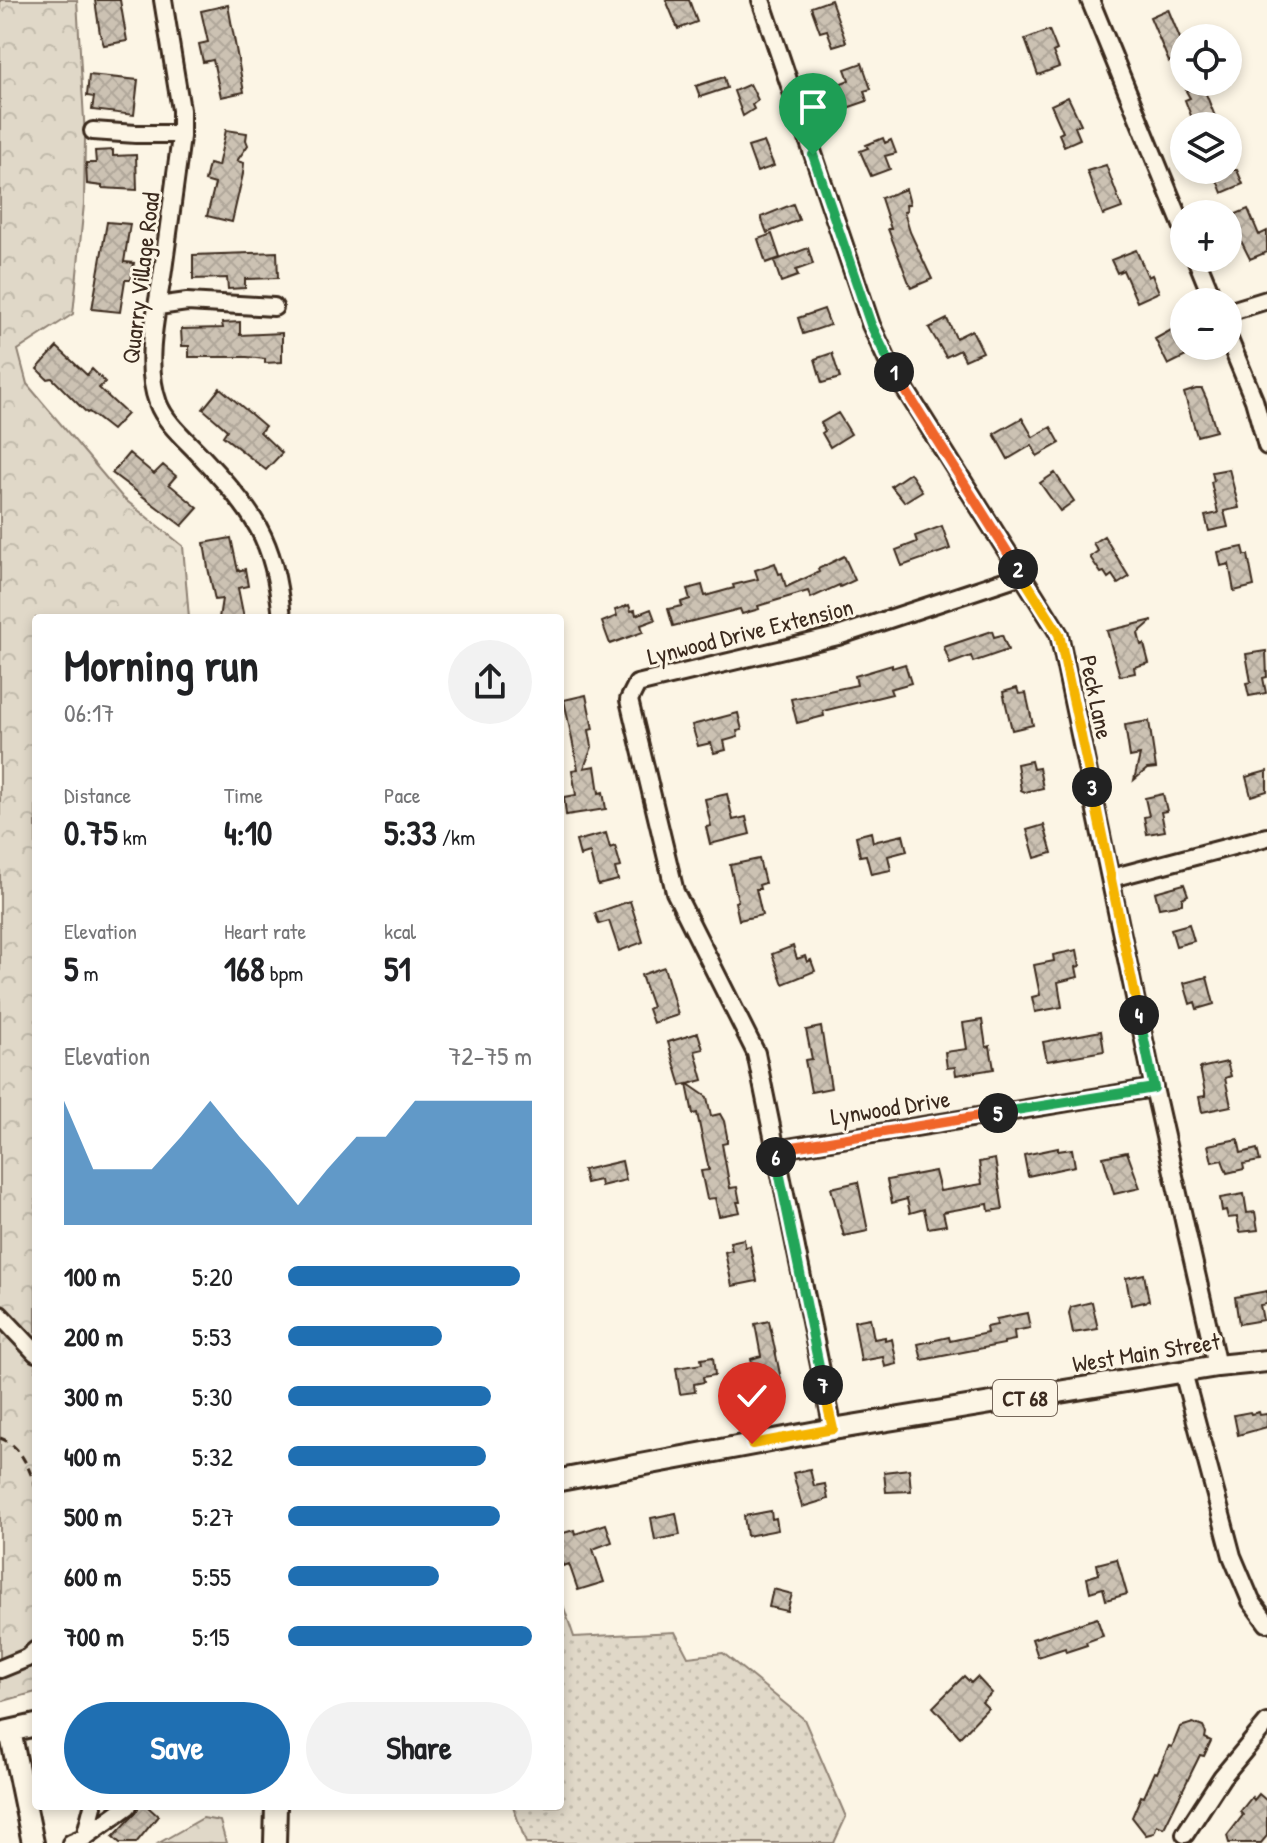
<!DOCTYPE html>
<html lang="en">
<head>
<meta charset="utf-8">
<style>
  :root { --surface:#fff; --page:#f2f2f2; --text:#202124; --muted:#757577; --accent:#1f6fb2 }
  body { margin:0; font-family:"Patrick Hand",sans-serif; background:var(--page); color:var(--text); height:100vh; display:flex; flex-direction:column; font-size:30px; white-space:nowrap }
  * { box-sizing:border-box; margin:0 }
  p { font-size:26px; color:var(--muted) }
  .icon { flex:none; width:44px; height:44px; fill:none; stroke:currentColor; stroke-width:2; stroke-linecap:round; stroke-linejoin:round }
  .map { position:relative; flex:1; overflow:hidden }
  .details { position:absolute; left:32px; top:614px; width:532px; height:1196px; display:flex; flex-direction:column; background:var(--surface); border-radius:8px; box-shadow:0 4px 12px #0003 }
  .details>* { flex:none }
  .buttons { position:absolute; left:1170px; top:24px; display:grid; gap:16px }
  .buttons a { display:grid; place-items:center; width:72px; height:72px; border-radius:50%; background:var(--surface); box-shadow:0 4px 12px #0003; font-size:40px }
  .pin { position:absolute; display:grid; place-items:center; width:68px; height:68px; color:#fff; margin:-82px -34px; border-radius:50% 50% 50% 0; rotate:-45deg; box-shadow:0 0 8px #0007 }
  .pin .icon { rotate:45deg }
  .km { position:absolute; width:40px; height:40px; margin:-20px; border-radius:50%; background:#222; color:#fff; font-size:22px; line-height:40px; text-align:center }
  .round { display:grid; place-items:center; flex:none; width:84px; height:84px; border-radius:42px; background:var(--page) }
  .headline { display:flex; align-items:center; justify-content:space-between; height:136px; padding:0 32px }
  h1 { font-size:44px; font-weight:800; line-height:60px }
  .metrics { display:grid; grid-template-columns:repeat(3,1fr); gap:12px; height:136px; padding:8px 32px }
  .metrics div { display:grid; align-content:center }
  .metrics b { font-size:34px; font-weight:800 }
  .metrics small { font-size:22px; font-weight:400 }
  .metrics p { font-size:22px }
  .chart { height:224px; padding:16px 32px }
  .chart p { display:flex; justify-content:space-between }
  .chart svg { width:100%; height:144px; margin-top:8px; fill:var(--accent); opacity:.7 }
  .button { display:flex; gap:16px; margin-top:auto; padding:16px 32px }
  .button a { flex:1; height:92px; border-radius:48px; background:var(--accent); color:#fff; font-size:32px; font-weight:800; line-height:92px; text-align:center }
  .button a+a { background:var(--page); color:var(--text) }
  ul { padding:0 32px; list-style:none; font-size:26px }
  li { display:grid; grid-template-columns:128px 96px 1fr; align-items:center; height:60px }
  li i { height:20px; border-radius:10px; background:var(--accent) }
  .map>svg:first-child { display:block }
</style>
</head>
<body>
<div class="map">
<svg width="1267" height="1843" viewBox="0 0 1267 1843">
  <defs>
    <pattern id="green-dots" width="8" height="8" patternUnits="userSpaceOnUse" patternTransform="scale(2)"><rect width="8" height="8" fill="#e0d8c8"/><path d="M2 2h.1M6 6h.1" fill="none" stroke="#c1baab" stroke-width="1.8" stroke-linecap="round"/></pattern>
    <pattern id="forest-crowns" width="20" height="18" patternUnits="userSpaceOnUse" patternTransform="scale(2)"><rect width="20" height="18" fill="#e0d8c8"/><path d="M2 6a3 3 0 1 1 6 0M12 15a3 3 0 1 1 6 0" fill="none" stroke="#c1baab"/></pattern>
    <pattern id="building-cross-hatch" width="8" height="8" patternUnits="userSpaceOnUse" patternTransform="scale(2)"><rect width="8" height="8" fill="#ccc2b3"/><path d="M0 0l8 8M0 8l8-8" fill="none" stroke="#b0a79a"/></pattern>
  </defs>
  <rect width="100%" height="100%" fill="#fcf5e5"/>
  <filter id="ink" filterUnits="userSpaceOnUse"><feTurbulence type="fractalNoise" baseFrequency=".0125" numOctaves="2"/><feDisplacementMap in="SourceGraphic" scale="16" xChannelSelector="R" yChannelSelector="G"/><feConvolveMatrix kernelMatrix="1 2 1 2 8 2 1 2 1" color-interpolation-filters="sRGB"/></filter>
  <g filter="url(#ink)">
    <path fill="url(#green-dots)" stroke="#8e8173" stroke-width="2" d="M560,1596L574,1637L675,1632L688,1657L723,1653L804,1719L846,1817L834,1843H526L513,1806H560Z"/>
    <path fill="url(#forest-crowns)" stroke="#8e8173" stroke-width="2" d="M0,0H77L85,137L84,204L73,314L18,350L27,384L123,498L183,546L189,618H36V1692L0,1702Z
      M203,1818L220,1821L226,1843H159Z"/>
    <path fill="url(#building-cross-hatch)" stroke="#3b2a1e" stroke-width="2" d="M95,0H120L127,41L104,45L100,34Z
      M666,0H689L697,22L678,29Z
      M831,0L846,42L833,46L827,30L820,32L811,7Z
      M228,5L244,92L221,97L213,60L203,62L199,44L208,42L201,11Z
      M1168,9L1184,48V56L1169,62L1150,17Z
      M1049,30L1057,50L1053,52L1059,67L1038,75L1025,39Z
      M862,63L871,89L864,91L867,101L847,108L839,84L849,80L845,69Z
      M89,75L138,80L134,115L92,110L94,97L87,96Z
      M724,77L727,88L700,97L696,86Z
      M750,84L758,100L752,105L754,109L743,116L734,91Z
      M1202,84L1216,119L1195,126L1185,100L1190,98L1186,91Z
      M1068,97L1081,124L1075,127L1080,139L1064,146L1059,134L1063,132L1051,105Z
      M226,130L247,133L246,140L248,145L237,161L244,163L243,174L232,222L207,216L215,184L205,181L209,164L218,166Z
      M883,138L885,143L891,140L896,153L885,156L890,169L871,176L860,151L868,148L866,145Z
      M764,142L774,166L757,172L748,147Z
      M113,150V156L136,155L137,190L102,188V186L87,184L86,163H96L95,151Z
      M1106,165L1122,208L1103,215L1087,171Z
      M1213,170H1237L1243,184L1222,193Z
      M906,189L910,204L906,205L907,211L904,212L910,232L932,279L911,288L888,229H891L881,198Z
      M793,204L799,220L767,233L761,217Z
      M1248,209L1259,235L1267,231V252L1250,259L1229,217Z
      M107,222L130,224L124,262L134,263L131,280H125L120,312L92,309Z
      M772,234L780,258L766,263L758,239Z
      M808,248L813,264L796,270L798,276L781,282L774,261Z
      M1136,250L1148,277L1152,275L1159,292L1137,302L1123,270L1117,273L1111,260Z
      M277,252L278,278L245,279V288L228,289L227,278L193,279V255Z
      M824,309L830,325L803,334L798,318Z
      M947,319L956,338L972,330L983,352L965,360L960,350L946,357L929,328Z
      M240,322V335L282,333V362L265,363V359L247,357H189V346H182L181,329L223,328L222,323Z
      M1175,328L1188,355L1168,365L1155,339Z
      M57,347L87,375L92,369L105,382L99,388L127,414L112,430L89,412L87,413L52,378L47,379L37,369Z
      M832,353L840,378L822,383L815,359Z
      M220,388L265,426L260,432L282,453L266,470L223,436L227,430L203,409Z
      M1196,389H1202L1207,400L1216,431L1197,436L1184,393Z
      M838,413L851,434L830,447L822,433L825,431L821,423Z
      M1022,418L1033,437L1051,427L1060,443L1037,456L1032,445L1008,459L994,434Z
      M129,453L154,474L163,465L176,476L169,484L198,508L182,526L112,473Z
      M1229,469L1239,508L1224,511L1228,527L1209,531L1205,516L1218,513L1211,482L1214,481L1212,472Z
      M910,473L922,491L904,502L891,486Z
      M1055,473L1074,501L1060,511L1040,483Z
      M942,526L950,549L902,566L896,550L917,542L915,536Z
      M1104,536L1129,577L1118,584L1112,575L1108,578L1104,572L1101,573L1090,557L1098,551L1093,543Z
      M231,538L238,571L245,569L248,586L238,588L244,618H219L222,599L215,600L208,568L204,543Z
      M1243,547L1245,555H1248L1254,586L1234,591L1229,564L1221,566L1218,552Z
      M844,556L855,580L840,587L839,585L811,598L808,591L758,606L759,609L742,614L740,609L673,626L668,609L682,606L681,602L690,599L687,589L702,585L705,596L734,588L733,585L758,579L755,570L775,563L779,574L782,573L786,587L819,572L818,569Z
      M629,605L631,611L635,610L636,615L651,609L655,620L641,625L643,632L610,644L602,622L617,616L615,610Z
      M1153,620L1138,633L1141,645L1144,644L1149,663L1134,667L1135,673L1120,676L1107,631Z
      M992,631L994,637L1002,635L1008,650L973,662L971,656L950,664L944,647Z
      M1266,651L1267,677L1263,678L1266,693L1249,696L1246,683L1251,682L1246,654Z
      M905,664L911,683L890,689L892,694L823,711L824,716L797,723L791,699L857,685L855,676L892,665V668Z
      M1017,688L1019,694L1026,693L1033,725L1012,730L1003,692Z
      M586,695L593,729L589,730L592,747L584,768L595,766L599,793L603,792L606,809L566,815L564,797L576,795L572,770L578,769L564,700Z
      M738,713L742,730L737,731L738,737L724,741L726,750L714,753L711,743L698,746L692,725Z
      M1149,721L1156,768L1147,769L1134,780L1140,755L1130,757L1125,725Z
      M1031,761L1033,769L1039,768L1043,788L1025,792L1021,790L1017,764Z
      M1267,771V791L1251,796L1246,777Z
      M727,794L733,820L746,817L750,834L710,844L706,827L711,826L705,799Z
      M1163,794L1167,811L1161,812L1165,831L1147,834L1144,817L1149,816L1145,798Z
      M1044,825L1052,853L1035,858L1027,830Z
      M871,832L873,842L903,835L907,851L888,856L891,870L871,874L866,855L860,856L856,836Z
      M606,833L610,848L615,846L621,867L615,868L618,880L598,885L590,853L580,856L576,841Z
      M759,859L765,883L759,885L760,889H756L762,915L739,920L735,902L738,901L730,865Z
      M1184,884L1188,895L1182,898V904L1159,908L1155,892Z
      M630,901L643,942L619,951L609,921L599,924L595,913Z
      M1189,924L1194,941L1176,946L1171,929Z
      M793,946L797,959L805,956L807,962L811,960L815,971L783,984L772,954Z
      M1077,950L1080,966L1076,967L1078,977L1058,982L1062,1007L1035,1012L1032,997L1040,995L1034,965L1054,961L1053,955Z
      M664,967L678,1015L653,1023L648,1009L652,1007L641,975Z
      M1207,977L1214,1004L1197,1009L1195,1002L1190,1004L1184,983Z
      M982,1020L986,1047L990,1046L994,1069L956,1075L955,1067L947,1068L945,1052L967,1049L963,1023Z
      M821,1027L831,1088L811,1092L805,1060L812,1059L806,1030Z
      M1101,1031L1104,1051L1047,1061L1043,1042Z
      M698,1033L703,1049L695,1051L703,1080L688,1084L707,1097L711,1116L720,1114L724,1121L727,1136V1143L722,1144L730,1188L737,1187L740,1202H737L740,1212L719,1216L715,1198L707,1199L701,1171L709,1170L697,1113L693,1114L687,1084L681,1086L668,1042Z
      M1227,1062L1231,1076L1225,1078L1231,1106L1202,1112L1199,1097L1205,1096V1092L1200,1068Z
      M1238,1139L1241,1153L1257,1149L1260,1161L1243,1164L1244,1169L1227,1173L1222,1160L1212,1162L1208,1145Z
      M1058,1148V1151L1072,1149L1075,1166L1028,1176L1024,1155Z
      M1127,1152L1140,1188L1114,1194L1103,1157Z
      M995,1159L1003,1209L989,1211L988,1204L943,1212L946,1225L928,1228L924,1209L910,1213L907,1199L892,1203L887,1180L935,1171L940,1191L982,1184L979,1162Z
      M622,1161L626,1180L601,1186L600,1180L586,1183L583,1170Z
      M858,1182L868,1231L844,1236L831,1188Z
      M1244,1194L1247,1213L1255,1212L1258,1230L1240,1232L1237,1217L1228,1218L1226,1210L1222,1211L1220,1198Z
      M744,1239L745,1247L750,1246L757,1281L732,1286L725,1252L732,1250L730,1242Z
      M1144,1274L1149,1301L1131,1305L1126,1278Z
      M1267,1291V1304L1260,1305L1263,1320L1239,1324L1235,1297Z
      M1092,1302L1098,1329L1073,1333L1069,1313L1071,1307Z
      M1027,1313L1030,1328L1014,1331L1015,1340L1004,1342V1344L922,1360L918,1344L949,1337L950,1341L987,1333L986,1327L997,1325L996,1319Z
      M870,1318L874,1339L885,1337V1341L892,1339L897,1364L885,1367L883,1357L861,1361L854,1321Z
      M769,1321L781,1379L756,1385L751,1359L761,1356L755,1324Z
      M713,1357L715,1375L703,1377L704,1382L694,1384L695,1392L680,1394L676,1368L702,1364L701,1359Z
      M1250,1412L1251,1414L1259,1412L1260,1415L1267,1414V1427L1238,1435L1234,1415Z
      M810,1469L814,1486L825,1484L828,1499L802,1507L793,1473Z
      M909,1469L911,1491L886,1492L884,1472Z
      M771,1511L772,1519L776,1518L778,1530L747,1536L744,1516Z
      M676,1513L680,1535L655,1540L651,1518Z
      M606,1524L612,1542L593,1549L604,1582L578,1590L569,1564L563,1566L560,1557V1534L574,1530L575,1534Z
      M1117,1559L1127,1594L1106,1600L1103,1588L1090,1592L1087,1578L1099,1574L1097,1564Z
      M773,1589L792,1594L787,1611L769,1607Z
      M1097,1618L1103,1636L1086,1642L1087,1645L1066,1652L1065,1648L1038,1657L1032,1639Z
      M964,1676L971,1683L977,1677L992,1693L982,1702L988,1708L960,1737L933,1707Z
      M1193,1723L1203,1727L1206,1733L1205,1738L1211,1741L1204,1756L1200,1755L1164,1828L1157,1825L1154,1833L1146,1835L1132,1817L1141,1796L1144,1797L1155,1772L1157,1773L1169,1746L1172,1747L1180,1727Z
      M1259,1794L1267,1801V1836L1261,1843H1229L1227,1836L1243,1815L1240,1812L1252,1797L1254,1800Z
      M139,1806H147L158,1816L136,1843H120L113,1837L135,1814Z"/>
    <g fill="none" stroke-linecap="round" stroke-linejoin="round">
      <defs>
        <path id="minor" d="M163,0L181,110V137C175,182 169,226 163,270C157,312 143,362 158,403C165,422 185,439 200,455C254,513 274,536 282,618
          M761,0L871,325L888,362L1059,634L1154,1088L1217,1366
          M1090,0L1184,230
          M93,131L136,134H181
          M1196,258L1214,302
          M158,306L187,302L274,307
          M1228,312L1267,300
          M1228,337L1254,400L1267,446
          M1111,878L1267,837
          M775,1150L1154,1088
          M0,1315L36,1353
          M1183,1372L1232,1556L1251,1601L1267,1623
          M833,1429L756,1053L675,892L629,700L637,684L838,636L1022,575
          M0,1669L27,1658L36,1650
          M1185,1834L1222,1777L1267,1723
          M85,1837L128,1806
          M71,1843L85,1837L93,1806"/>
        <path id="major" d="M560,1480L833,1429L1217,1366L1267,1361
          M10,1731L33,1843
          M0,1733L36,1725
          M275,1843L276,1806"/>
      </defs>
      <use href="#minor" stroke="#3b2a1e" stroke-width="22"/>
      <use href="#major" stroke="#3b2a1e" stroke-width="26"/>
      <path stroke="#3b2a1e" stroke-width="3" stroke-dasharray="8 6" stroke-linecap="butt" d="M0,1438C21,1445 30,1470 36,1489"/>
      <use href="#minor" stroke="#fcf5e5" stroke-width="16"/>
      <use href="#major" stroke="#fcf5e5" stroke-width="20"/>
    </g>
  </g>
  <g fill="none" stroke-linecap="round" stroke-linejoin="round" filter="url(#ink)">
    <defs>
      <path id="split-1" d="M813,155L871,325L894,372"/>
      <path id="split-2" d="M894,372L1018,569"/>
      <path id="split-3" d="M1018,569L1059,634L1092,787"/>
      <path id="split-4" d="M1092,787L1139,1015"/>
      <path id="split-5" d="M998,1113L1154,1088L1139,1015"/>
      <path id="split-6" d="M776,1157L775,1150L998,1113"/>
      <path id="split-7" d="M776,1157L823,1385"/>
      <path id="split-8" d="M752,1444L833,1429L823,1385"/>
    </defs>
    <use href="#split-1" stroke="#fff" stroke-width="16"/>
    <use href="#split-2" stroke="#fff" stroke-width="16"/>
    <use href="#split-3" stroke="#fff" stroke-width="16"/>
    <use href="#split-4" stroke="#fff" stroke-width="16"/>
    <use href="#split-5" stroke="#fff" stroke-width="16"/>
    <use href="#split-6" stroke="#fff" stroke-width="16"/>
    <use href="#split-7" stroke="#fff" stroke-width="16"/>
    <use href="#split-8" stroke="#fff" stroke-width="16"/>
    <use href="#split-1" stroke="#22a559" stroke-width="10"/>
    <use href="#split-2" stroke="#f0652b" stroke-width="10"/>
    <use href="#split-3" stroke="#f5b400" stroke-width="10"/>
    <use href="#split-4" stroke="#f5b400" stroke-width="10"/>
    <use href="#split-5" stroke="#22a559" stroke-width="10"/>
    <use href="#split-6" stroke="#f0652b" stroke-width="10"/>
    <use href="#split-7" stroke="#22a559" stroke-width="10"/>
    <use href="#split-8" stroke="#f5b400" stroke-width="10"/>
  </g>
  <g text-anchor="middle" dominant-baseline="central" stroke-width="6" stroke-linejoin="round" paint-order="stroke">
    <rect fill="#fcf5e5" stroke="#75675a" stroke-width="2" x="993" y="1380" width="64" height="36" rx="6"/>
    <g font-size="22" font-weight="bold" fill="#3b2a1e">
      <text x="1025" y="1398">CT 68</text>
    </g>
    <g font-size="24" fill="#3b2a1e" stroke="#fcf5e5">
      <text transform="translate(140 278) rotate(-83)">Quarry Village Road</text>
      <text transform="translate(750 631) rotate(-14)">Lynwood Drive Extension</text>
      <text transform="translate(1097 697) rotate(78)">Peck Lane</text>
      <text transform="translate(890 1107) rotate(-9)">Lynwood Drive</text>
      <text transform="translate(1146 1352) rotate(-9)">West Main Street</text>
    </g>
  </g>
</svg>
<div class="buttons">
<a><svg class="icon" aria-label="locate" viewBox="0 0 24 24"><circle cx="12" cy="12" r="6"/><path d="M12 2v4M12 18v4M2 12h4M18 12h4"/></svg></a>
<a><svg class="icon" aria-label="layers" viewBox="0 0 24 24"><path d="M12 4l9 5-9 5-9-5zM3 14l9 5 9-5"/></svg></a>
<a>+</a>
<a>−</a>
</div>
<div class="pin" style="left:813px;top:155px;background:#1e9e55"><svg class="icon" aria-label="arrive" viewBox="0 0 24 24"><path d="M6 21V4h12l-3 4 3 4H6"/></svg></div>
<div class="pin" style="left:752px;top:1444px;background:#d93025"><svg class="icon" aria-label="check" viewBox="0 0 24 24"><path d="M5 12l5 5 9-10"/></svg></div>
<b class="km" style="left:894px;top:372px">1</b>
<b class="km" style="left:1018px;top:569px">2</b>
<b class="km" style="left:1092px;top:787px">3</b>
<b class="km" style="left:1139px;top:1015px">4</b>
<b class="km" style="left:998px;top:1113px">5</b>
<b class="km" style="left:776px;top:1157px">6</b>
<b class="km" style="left:823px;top:1385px">7</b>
<section class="details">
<div class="headline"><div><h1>Morning run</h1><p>06:17</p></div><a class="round"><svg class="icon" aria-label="share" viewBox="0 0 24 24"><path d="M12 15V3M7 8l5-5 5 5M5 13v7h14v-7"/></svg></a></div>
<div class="metrics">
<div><p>Distance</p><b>0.75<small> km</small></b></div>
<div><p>Time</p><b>4:10</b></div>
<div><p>Pace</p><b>5:33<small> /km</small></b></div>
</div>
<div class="metrics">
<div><p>Elevation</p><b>5<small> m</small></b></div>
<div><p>Heart rate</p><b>168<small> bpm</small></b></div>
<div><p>kcal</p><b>51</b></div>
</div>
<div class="chart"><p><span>Elevation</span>72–75 m</p>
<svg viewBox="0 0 160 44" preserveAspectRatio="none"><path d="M0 44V6L10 27L20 27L30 27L40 17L50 6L60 17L70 27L80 38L90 27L100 17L110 17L120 6L130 6L140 6L150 6L160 6V44z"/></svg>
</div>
<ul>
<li><b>100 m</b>5:20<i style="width:95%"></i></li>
<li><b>200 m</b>5:53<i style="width:63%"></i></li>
<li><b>300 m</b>5:30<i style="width:83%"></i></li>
<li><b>400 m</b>5:32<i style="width:81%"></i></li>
<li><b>500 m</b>5:27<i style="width:87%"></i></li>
<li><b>600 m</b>5:55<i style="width:62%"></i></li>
<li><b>700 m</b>5:15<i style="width:100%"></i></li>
</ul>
<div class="button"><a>Save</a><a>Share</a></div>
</section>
</div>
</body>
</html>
